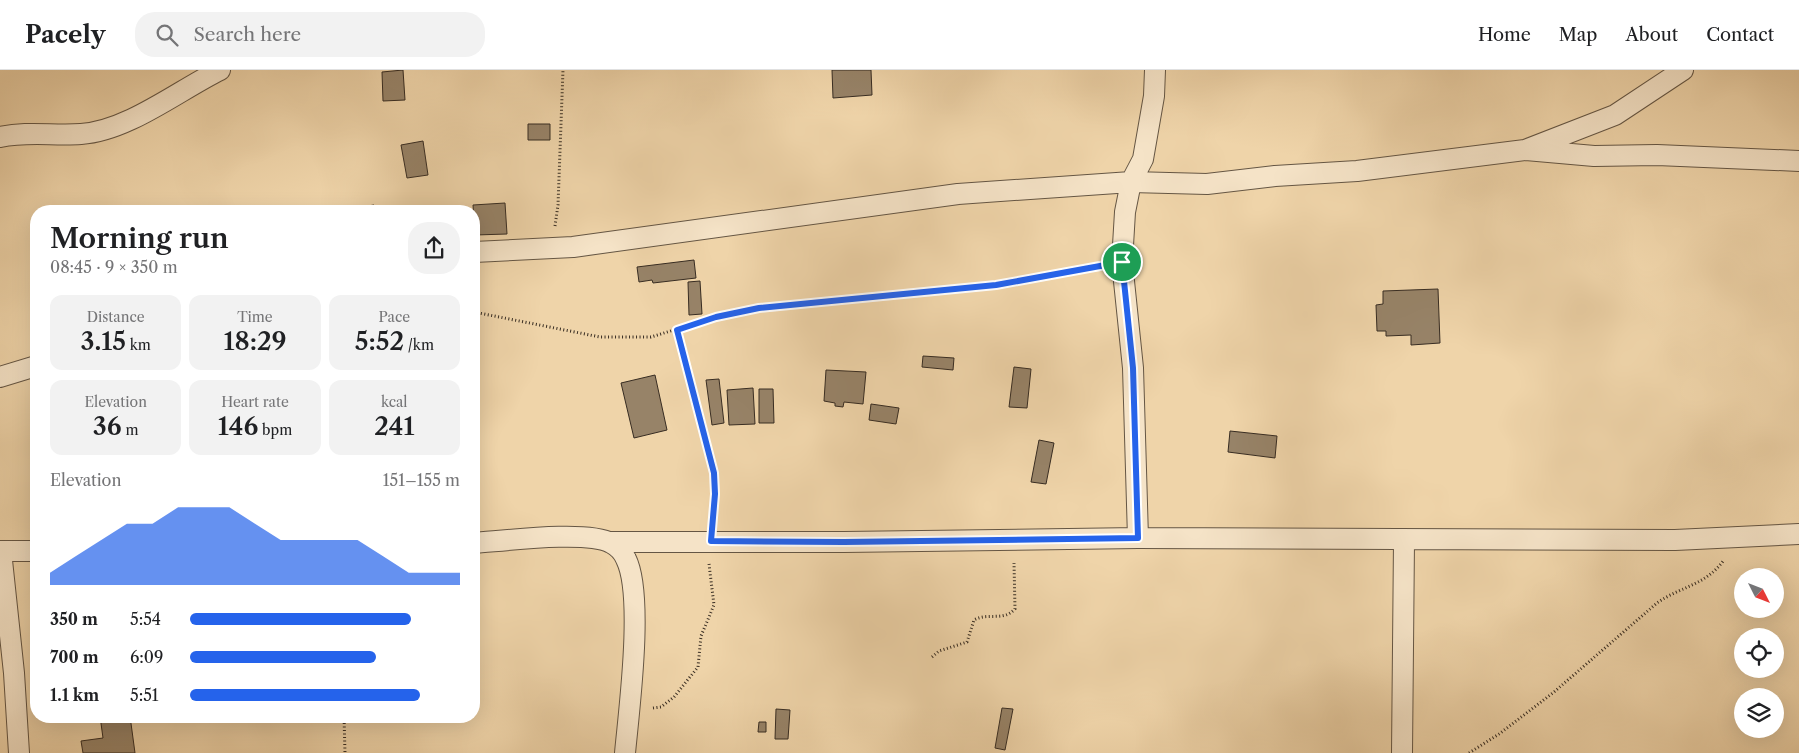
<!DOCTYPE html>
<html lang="en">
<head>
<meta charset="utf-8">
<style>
  :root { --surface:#fff; --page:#f2f2f2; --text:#202124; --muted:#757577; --line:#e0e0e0; --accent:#2563eb }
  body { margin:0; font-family:"Libre Caslon Text",serif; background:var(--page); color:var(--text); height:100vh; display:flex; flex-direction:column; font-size:19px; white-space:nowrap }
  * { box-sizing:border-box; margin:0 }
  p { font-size:16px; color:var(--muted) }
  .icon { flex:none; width:28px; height:28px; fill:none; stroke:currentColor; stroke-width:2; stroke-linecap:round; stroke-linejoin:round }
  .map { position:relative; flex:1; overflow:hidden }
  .side { position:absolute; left:30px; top:135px; width:450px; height:518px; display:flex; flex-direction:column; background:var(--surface); border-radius:20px; box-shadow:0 5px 20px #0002 }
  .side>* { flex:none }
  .needle { width:32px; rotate:132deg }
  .buttons { position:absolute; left:1734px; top:498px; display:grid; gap:10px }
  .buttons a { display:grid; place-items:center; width:50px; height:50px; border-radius:50%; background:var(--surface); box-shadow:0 5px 20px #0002; font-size:25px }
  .pin { position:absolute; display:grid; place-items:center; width:42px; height:42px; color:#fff; margin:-21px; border:2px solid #fff; border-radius:50%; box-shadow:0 1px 5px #0007 }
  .round { display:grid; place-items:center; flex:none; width:52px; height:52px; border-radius:20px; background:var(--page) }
  .head { display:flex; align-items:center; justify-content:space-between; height:85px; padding:0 20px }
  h1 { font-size:28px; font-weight:600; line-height:38px }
  .metrics { display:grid; grid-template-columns:repeat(3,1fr); gap:8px; height:85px; padding:5px 20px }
  .metrics div { display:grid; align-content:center; border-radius:12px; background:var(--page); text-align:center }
  .metrics b { font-size:25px; font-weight:600 }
  .metrics small { font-size:14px; font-weight:400 }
  .metrics p { font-size:14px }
  .chart { height:140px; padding:10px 20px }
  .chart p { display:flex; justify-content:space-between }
  .chart svg { width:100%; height:90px; margin-top:5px; fill:var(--accent); opacity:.7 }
  ul { padding:0 20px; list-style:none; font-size:16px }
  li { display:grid; grid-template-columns:80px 60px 1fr; align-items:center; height:38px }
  li i { height:12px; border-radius:6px; background:var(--accent) }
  header { display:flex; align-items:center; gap:30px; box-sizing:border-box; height:70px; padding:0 25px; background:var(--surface); border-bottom:1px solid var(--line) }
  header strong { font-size:24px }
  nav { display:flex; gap:28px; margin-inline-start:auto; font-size:18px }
  .search { width:350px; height:45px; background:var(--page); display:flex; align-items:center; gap:12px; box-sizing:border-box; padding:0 18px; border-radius:20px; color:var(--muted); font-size:19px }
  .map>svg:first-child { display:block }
</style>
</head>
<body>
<header>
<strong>Pacely</strong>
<div class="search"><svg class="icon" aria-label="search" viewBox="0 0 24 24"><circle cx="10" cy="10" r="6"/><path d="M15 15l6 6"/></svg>Search here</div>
<nav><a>Home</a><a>Map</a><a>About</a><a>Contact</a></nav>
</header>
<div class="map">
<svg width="1799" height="683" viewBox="0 0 1799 683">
  <rect width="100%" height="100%" fill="#efd4a9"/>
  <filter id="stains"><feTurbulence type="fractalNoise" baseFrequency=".004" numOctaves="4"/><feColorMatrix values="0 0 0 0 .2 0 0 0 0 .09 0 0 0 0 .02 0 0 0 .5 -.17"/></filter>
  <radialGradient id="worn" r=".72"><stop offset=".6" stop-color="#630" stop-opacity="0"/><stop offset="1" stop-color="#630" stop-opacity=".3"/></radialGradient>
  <path fill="#978368" stroke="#372c22" d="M403,0L405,30L383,31L382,2Z
    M832,0H871L872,25L833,28Z
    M528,54H550V70H528Z
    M423,71L428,105L407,108L401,75Z
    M505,133L507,164L475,165L473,135Z
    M374,135L375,141H336Z
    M694,190L696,208L653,213L652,210L639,212L637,197Z
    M700,211L702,244L689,245L688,212Z
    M1438,219L1440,273L1411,275V265L1386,266V261H1377L1376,235L1383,234V221Z
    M923,286L954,288L953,300L922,297Z
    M1014,297L1031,299L1027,338L1009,337Z
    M826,300L866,302L863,334L844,332L843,337L835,336V333L824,331Z
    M655,305L667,360L634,368L621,313Z
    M719,309L724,353L712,355L706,310Z
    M753,318L755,354L729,355L727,320Z
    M759,319H773L774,353H759Z
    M871,334L899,338L896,354L869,350Z
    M1230,361L1277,366L1275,388L1228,382Z
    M1039,370L1054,373L1046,414L1031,412Z
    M1002,638L1013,639L1005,680L995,678Z
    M776,639L790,640L788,669H775Z
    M100,646H130L135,683H83L81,671L103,668Z
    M759,652H766V662H758Z"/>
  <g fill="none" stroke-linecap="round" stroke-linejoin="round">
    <defs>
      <path id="minor" d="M0,67C27,61 54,66 81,64C128,61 179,20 220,0
        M1526,80L1594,86L1657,85L1799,91
        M474,182L573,177L958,124L1131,112L1207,114L1275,106L1357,101L1525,80L1615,45L1683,0
        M0,307L36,296
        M1138,468L1133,298L1122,192L1125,142L1131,112L1143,89L1154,26L1155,0
        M610,472H844L1138,468L1675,470L1799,464
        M474,473C503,471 587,460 611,473C617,476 623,482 626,489C644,525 629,640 625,683
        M0,481H36
        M1,481L14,603L19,683
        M1402,683L1404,471"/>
    </defs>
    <use href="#minor" stroke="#655644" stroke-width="22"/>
    <path stroke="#372c22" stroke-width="3" stroke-dasharray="1 2.5" stroke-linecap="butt" d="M555,156L558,135L563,0
      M474,242L600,267H651L716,247L759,238L996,215L1100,196
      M677,260L714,403L715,424L712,450
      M932,587L939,581L967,572L974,550C988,542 1003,552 1015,539L1014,493
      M653,638L661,637L674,627L698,597L701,566L714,535L709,494
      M344,646L345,683
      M1469,683L1499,664L1554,622L1657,533C1681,516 1705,516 1724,490"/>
    <use href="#minor" stroke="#f5e3c7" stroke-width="20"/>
  </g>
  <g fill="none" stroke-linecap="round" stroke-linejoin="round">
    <defs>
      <path id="route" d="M1122,192L1133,298L1138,468L844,472L711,471L715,424L714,403L677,260L716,247L759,238L996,215Z"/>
    </defs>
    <use href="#route" stroke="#fff" stroke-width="10"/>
    <use href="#route" stroke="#2563eb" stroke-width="6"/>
  </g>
  <rect width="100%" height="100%" filter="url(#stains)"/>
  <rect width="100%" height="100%" fill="url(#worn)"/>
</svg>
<div class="buttons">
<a><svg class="needle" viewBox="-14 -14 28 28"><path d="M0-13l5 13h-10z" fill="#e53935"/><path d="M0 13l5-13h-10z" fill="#757577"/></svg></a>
<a><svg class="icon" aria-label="locate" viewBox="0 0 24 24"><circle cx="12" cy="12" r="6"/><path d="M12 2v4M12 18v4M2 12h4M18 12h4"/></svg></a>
<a><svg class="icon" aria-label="layers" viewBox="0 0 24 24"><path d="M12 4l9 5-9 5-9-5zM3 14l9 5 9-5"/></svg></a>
</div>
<div class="pin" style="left:1122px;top:192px;background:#1e9e55"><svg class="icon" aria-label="arrive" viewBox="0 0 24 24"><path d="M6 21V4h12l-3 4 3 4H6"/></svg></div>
<section class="side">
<div class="head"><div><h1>Morning run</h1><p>08:45 · 9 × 350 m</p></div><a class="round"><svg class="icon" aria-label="share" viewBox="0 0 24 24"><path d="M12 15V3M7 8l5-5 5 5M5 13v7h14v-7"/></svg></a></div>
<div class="metrics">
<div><p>Distance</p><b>3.15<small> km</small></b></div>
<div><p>Time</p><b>18:29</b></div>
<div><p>Pace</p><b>5:52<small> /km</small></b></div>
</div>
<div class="metrics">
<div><p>Elevation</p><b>36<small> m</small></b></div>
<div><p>Heart rate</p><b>146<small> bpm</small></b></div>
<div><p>kcal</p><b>241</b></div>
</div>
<div class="chart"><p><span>Elevation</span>151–155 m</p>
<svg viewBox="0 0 160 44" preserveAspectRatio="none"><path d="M0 44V38L10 30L20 22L30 14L40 14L50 6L60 6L70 6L80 14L90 22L100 22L110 22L120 22L130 30L140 38L150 38L160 38V44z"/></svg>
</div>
<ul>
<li><b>350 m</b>5:54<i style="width:82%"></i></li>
<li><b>700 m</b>6:09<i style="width:69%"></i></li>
<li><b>1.1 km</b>5:51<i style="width:85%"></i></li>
</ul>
</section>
</div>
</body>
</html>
